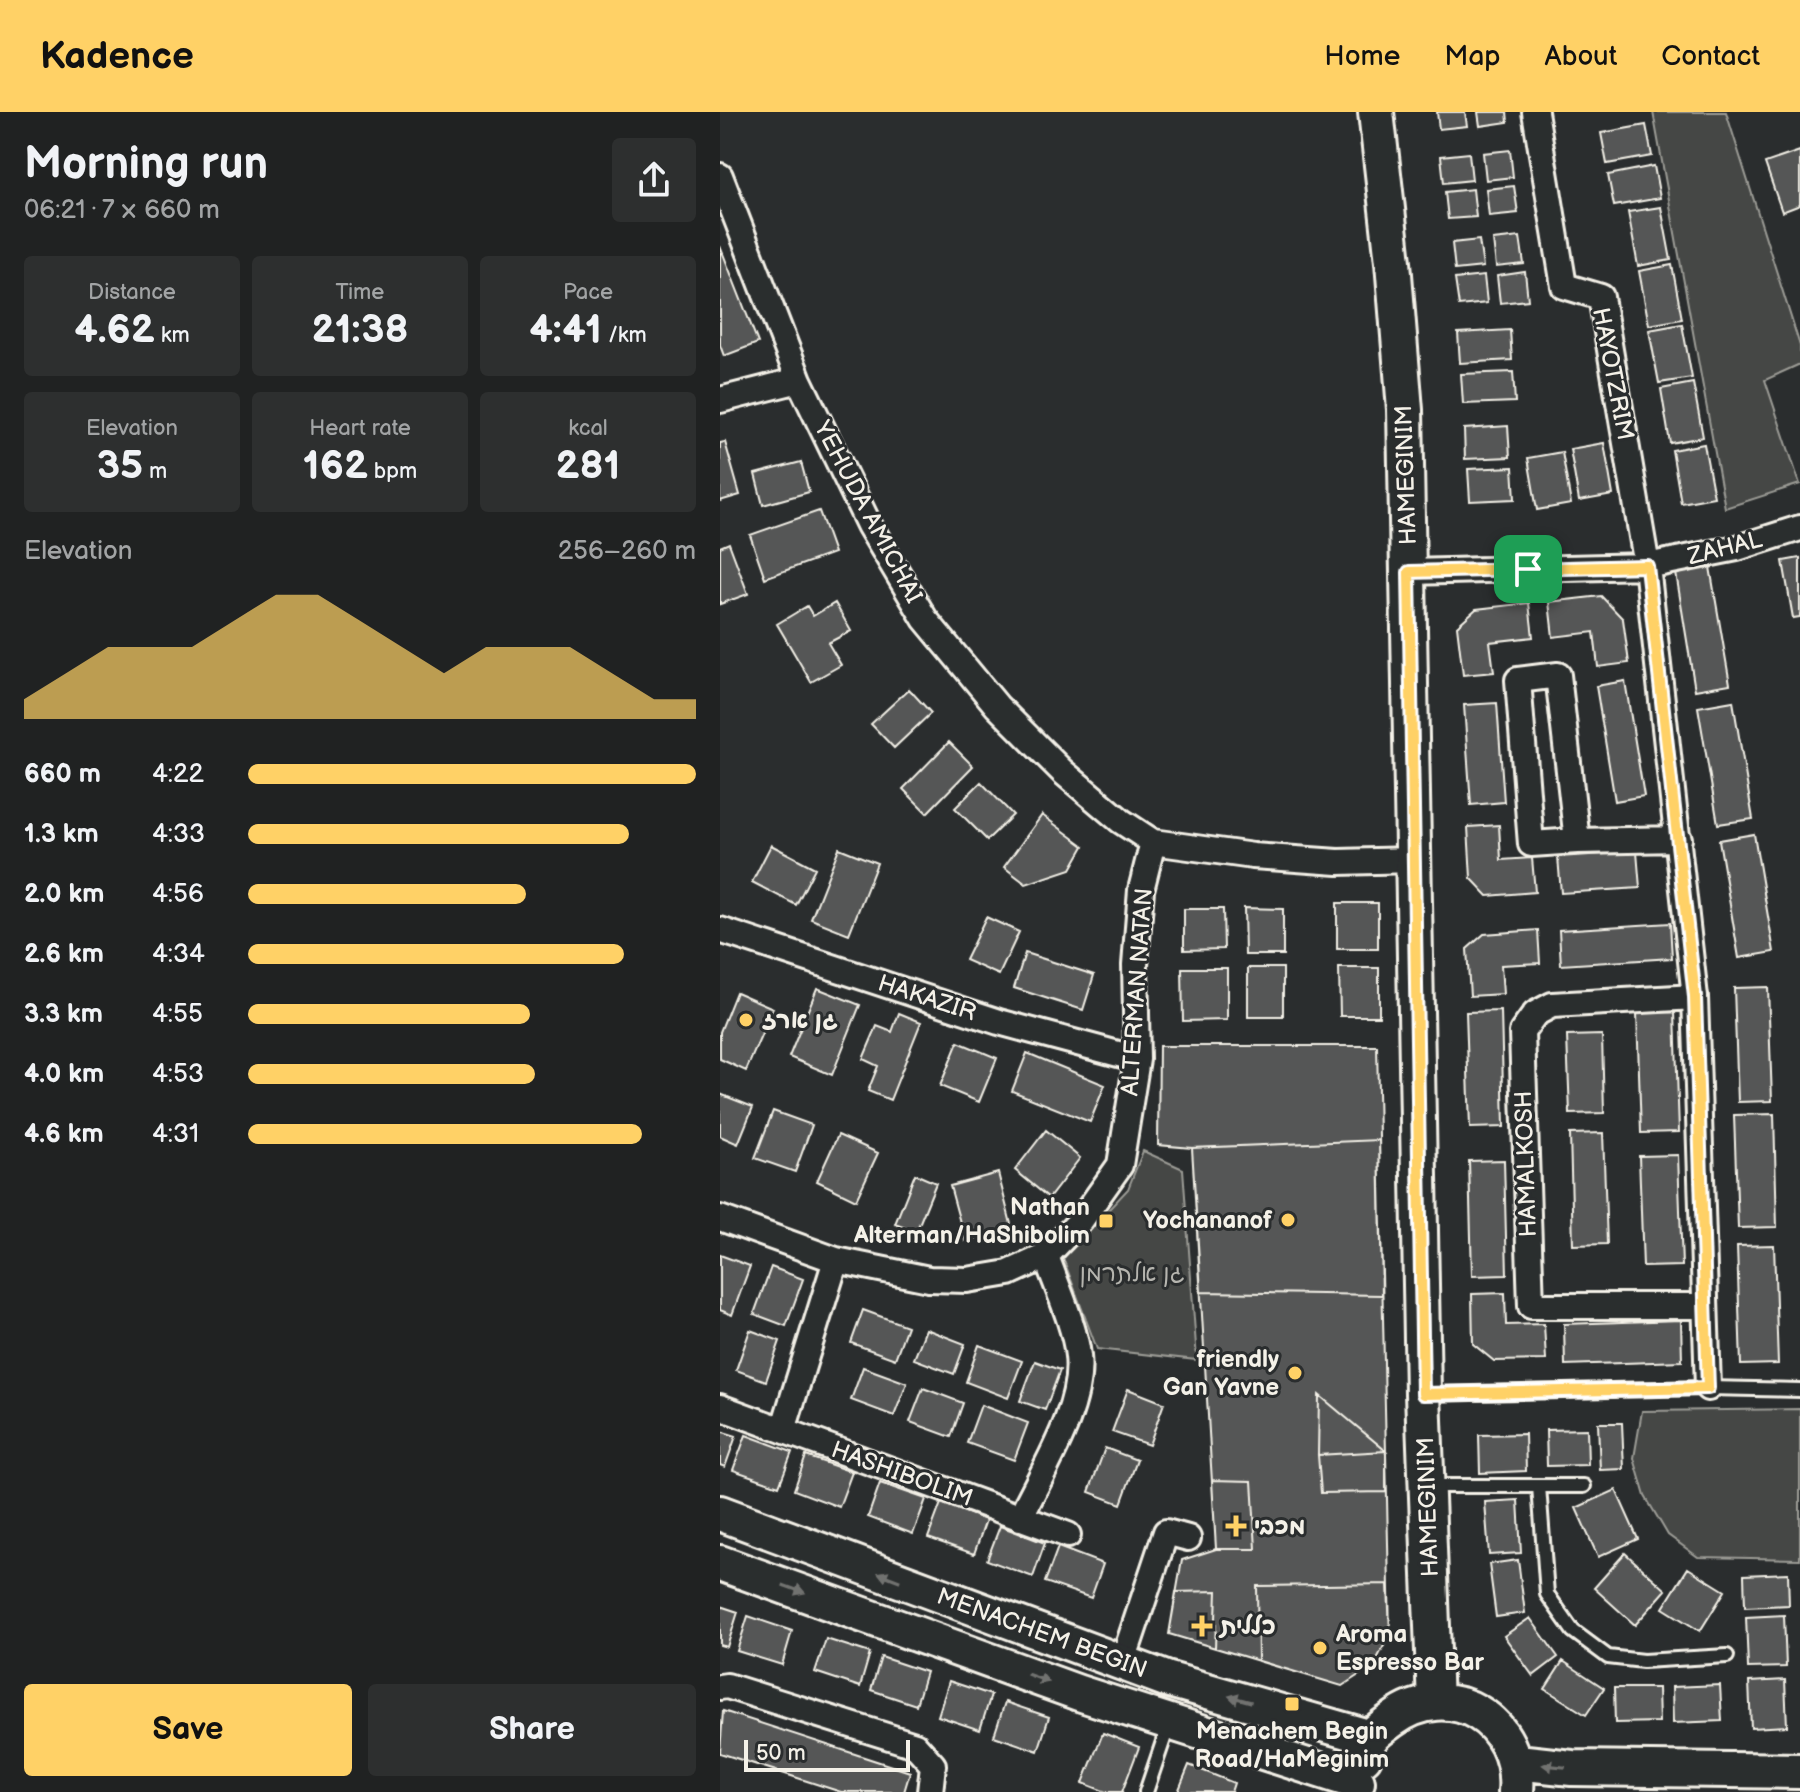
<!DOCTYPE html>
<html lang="en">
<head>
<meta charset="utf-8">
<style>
  :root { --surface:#202222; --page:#2d2f2f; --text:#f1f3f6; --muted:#a2a4a5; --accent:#ffd166 }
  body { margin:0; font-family:"Balsamiq Sans","Playpen Sans Hebrew",sans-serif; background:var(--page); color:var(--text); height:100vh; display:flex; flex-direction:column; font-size:30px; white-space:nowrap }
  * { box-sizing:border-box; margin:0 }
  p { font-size:26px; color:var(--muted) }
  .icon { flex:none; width:44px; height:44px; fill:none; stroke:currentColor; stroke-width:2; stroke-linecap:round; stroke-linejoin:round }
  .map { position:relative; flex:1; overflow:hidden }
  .sheet { display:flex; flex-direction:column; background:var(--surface); width:720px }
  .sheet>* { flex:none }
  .scale { position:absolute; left:24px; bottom:20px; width:166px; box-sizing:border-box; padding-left:8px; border:4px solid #f4f1e8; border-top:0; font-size:22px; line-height:28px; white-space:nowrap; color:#f4f1e8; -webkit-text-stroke:6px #2a2d2e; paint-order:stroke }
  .pin { position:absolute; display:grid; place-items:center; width:68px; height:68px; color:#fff; margin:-34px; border-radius:16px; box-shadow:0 4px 12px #0006 }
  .round { display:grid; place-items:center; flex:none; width:84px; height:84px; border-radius:8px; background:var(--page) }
  .headline { display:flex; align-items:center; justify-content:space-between; height:136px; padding:0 24px }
  h1 { font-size:44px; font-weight:700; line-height:60px }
  .stats { display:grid; grid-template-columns:repeat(3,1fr); gap:12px; height:136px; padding:8px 24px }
  .stats div { display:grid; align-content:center; border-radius:8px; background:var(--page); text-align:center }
  .stats b { font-size:40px; font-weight:700 }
  .stats small { font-size:22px; font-weight:400 }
  .stats p { font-size:22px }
  .chart { height:224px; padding:16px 24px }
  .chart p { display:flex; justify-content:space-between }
  .chart svg { width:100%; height:144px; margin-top:8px; fill:var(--accent); opacity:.7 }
  .primary-button { display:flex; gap:16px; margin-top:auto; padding:16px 24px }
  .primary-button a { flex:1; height:92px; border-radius:8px; background:var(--accent); color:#111; font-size:32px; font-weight:700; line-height:92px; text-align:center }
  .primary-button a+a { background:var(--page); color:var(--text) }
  ul { padding:0 24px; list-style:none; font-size:26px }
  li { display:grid; grid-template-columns:128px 96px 1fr; align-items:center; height:60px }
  li i { height:20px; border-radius:10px; background:var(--accent) }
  header { display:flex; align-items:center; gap:48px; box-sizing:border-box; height:112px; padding:0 40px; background:var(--accent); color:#111 }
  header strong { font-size:38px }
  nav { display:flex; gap:44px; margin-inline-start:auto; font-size:28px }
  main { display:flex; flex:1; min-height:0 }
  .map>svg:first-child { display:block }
</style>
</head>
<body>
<header>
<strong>Kadence</strong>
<nav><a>Home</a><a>Map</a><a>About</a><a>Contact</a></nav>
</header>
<main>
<section class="sheet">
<div class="headline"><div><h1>Morning run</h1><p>06:21 · 7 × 660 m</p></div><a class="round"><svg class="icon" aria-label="share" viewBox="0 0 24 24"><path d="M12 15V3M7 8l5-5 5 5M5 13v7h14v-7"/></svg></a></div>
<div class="stats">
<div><p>Distance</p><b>4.62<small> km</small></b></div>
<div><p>Time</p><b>21:38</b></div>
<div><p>Pace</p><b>4:41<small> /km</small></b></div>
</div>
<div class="stats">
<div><p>Elevation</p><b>35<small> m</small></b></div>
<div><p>Heart rate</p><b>162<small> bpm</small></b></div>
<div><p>kcal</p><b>281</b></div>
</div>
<div class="chart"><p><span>Elevation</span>256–260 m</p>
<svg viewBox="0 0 160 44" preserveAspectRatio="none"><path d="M0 44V38L10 30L20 22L30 22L40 22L50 14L60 6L70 6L80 14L90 22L100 30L110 22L120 22L130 22L140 30L150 38L160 38V44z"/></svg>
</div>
<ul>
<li><b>660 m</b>4:22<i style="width:100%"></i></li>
<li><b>1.3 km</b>4:33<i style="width:85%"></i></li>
<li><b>2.0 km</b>4:56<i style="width:62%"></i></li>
<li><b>2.6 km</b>4:34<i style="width:84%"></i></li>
<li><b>3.3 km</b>4:55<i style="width:63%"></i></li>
<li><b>4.0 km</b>4:53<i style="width:64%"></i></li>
<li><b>4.6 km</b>4:31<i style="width:88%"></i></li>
</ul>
<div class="primary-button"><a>Save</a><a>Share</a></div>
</section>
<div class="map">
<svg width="1080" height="1680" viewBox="0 0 1080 1680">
  <rect width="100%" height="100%" fill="#2a2d2e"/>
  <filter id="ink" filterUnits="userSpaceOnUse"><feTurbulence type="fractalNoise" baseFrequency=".0125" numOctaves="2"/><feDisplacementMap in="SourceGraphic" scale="16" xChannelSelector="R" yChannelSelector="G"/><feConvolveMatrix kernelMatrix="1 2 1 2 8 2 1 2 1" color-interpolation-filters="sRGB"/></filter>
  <g filter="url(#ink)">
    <path fill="#444645" stroke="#9c9c96" stroke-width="2" d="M933,0H1006L1080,234V252L1045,268L1080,372L1005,396Z
      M423,1039L463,1057L477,1248L377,1237L343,1146L408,1077Z
      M1080,1297V1447L978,1445L948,1423L925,1384L914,1346L922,1299Z"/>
    <path fill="#555756" stroke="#f4f1e8" stroke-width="2" d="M717,0H745L747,14L719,17Z
      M758,0H787L788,10L760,14Z
      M926,13L932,44L887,52L881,21Z
      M790,38L793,65L766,68L763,41Z
      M1080,39V93L1062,100L1045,51Z
      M749,41L752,68L724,71L721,44Z
      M934,54L940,86L894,94L888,63Z
      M794,74L798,101L769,104L766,77Z
      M753,77L756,105L728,107L725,80Z
      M941,95L951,148L918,154L908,100Z
      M800,125L804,152L776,155L773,128Z
      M759,128L763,155L735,158L732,131Z
      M0,134L38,231L4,244L0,233Z
      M952,153L962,207L929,213L919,159Z
      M805,160L808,188L780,191L777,164Z
      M764,164L767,191L739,194L735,167Z
      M962,212L972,266L939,271L929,218Z
      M790,218L792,248L740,251L738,221Z
      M793,260L795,290L743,292L741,262Z
      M973,271L983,325L950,331L941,277Z
      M788,314L790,345L745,347L744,317Z
      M5,330L20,383L0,389V331Z
      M884,331L893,383L859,389L850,337Z
      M984,332L994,385L961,391L952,338Z
      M842,340L851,392L817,398L808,346Z
      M81,350L89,380L43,393L35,362Z
      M793,355L795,387L750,389L748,357Z
      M99,399L114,441L45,466L30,423Z
      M9,431L28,482L0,492V435Z
      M1080,446V505L1073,506L1063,449Z
      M990,455L1010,572L975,578L956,461Z
      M881,484L903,507L909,551L878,555L874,520L833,525L829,490Z
      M115,491L131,519L108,531L121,553L91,570L57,512L87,494L93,504Z
      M809,491L813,525L770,530L774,560L743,563L737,514L756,497Z
      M905,569L924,684L895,689L876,574Z
      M189,577L211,601L174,636L151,612Z
      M1013,589L1033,707L998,712L978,595Z
      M777,591L784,690L751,693L744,593Z
      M229,630L253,654L207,701L183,677Z
      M261,670L293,703L267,728L235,696Z
      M322,703L364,734L351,757L306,772L284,755Z
      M779,713L781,748L812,746L815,780L768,784L751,766L748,715Z
      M1034,722L1054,840L1019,846L999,728Z
      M51,733L95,756L76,793L32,770Z
      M119,736L157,751L129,822L91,807Z
      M917,740L920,776L841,781L838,745Z
      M617,791H658V837H617Z
      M524,796L563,797V843H525Z
      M464,797H503L504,837L464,838Z
      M266,805L299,820L279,863L245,848Z
      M950,811L952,846L841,853L839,818Z
      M818,818L820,851L781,853L783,882L750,884L747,837L764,822Z
      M305,841L374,863L363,898L294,876Z
      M462,856H507V908L463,909Z
      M528,856H563V905H528Z
      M619,856H659V904H620Z
      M1048,875L1052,989L1018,990L1014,876Z
      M97,876L140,893L112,963L69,945Z
      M16,880L53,896L26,959L0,947V920Z
      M781,899L784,1015L750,1016L746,900Z
      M955,900L959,1020L921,1021L917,901Z
      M179,901L201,910L170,988L148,979L158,954L143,947L157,914L172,920Z
      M882,923L884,1001L850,1002L847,924Z
      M238,930L277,946L259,990L220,974Z
      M439,934H657L670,1522L654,1553L622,1574L449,1522L462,1448L496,1437L472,1036L438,1033Z
      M307,941L385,973L370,1010L292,979Z
      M0,982L33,995L18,1032L0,1024Z
      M53,999L92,1013L75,1060L35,1046Z
      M1054,1002L1057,1115L1018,1116L1014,1003Z
      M326,1018L360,1046L329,1086L295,1058Z
      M883,1021L887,1132L853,1133L850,1022Z
      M118,1023L158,1041L136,1088L97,1069Z
      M659,1028L662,1183L481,1180L472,1036Z
      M958,1043L962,1154L923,1155L919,1044Z
      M784,1048L787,1163L752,1164L749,1049Z
      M278,1061L292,1116L245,1129L230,1074Z
      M195,1062L216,1071L196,1120L175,1112Z
      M1054,1133L1058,1252L1021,1253L1017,1134Z
      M0,1143L30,1154L12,1203L0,1198Z
      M51,1155L83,1167L66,1214L34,1202Z
      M785,1181L786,1213L824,1212L826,1248L774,1249L753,1232L752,1182Z
      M143,1198L187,1214L175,1247L131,1231Z
      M961,1208L962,1249L845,1253L844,1212Z
      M206,1217L245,1232L234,1262L194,1247Z
      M30,1218L60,1229L46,1269L16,1258Z
      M259,1233L302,1249L288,1286L246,1270Z
      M315,1249L340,1258L325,1298L300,1289Z
      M143,1255L187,1271L174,1304L131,1288Z
      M203,1276L243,1291L231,1325L190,1310Z
      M408,1277L444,1291L429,1333L392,1320Z
      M599,1283L666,1339L598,1343Z
      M261,1293L308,1311L294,1348L247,1331Z
      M878,1311H902L904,1357L880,1358Z
      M867,1317L868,1353L827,1354L826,1318Z
      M0,1319L16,1324L5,1355L0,1353Z
      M805,1322L806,1359L760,1361L759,1323Z
      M26,1323L72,1340L59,1374L13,1358Z
      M385,1336L417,1348L401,1392L369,1380Z
      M666,1339V1380L601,1381L598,1343Z
      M86,1344L132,1360L119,1395L74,1378Z
      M492,1368L532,1369L536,1437H496Z
      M160,1371L206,1387L193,1422L148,1405Z
      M896,1378L918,1427L878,1445L856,1396Z
      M798,1388L801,1441L769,1443L765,1390Z
      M221,1391L266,1408L254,1442L208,1426Z
      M280,1414L325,1431L313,1465L267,1448Z
      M338,1435L383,1452L371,1486L325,1470Z
      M905,1441L946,1478L915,1513L874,1476Z
      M798,1448L805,1501L776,1505L769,1452Z
      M968,1456L1005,1479L980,1519L943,1496Z
      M1068,1461L1069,1493L1025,1495L1024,1463Z
      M668,1472L670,1522L654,1553L622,1574L538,1549L537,1474Z
      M497,1479L495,1536L449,1522L456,1480Z
      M0,1494L18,1500L7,1535L0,1533Z
      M1064,1503L1066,1555L1028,1556L1026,1505Z
      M28,1504L72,1519L62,1553L17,1539Z
      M810,1506L838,1545L813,1564L784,1524Z
      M106,1527L150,1541L140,1575L95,1560Z
      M161,1545L206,1560L196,1593L151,1578Z
      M843,1549L884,1576L866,1603L825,1577Z
      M1065,1568L1067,1614L1031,1616L1029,1570Z
      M229,1569L271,1583L260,1618L218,1604Z
      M1000,1573L1002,1609L953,1611L952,1575Z
      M894,1576H938L939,1610L895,1611Z
      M285,1590L329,1605L318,1639L274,1624Z
      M3,1599L190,1660L184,1680H121L0,1641Z
      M383,1621L419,1635L402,1680H386L363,1671Z
      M469,1653L514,1671L511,1680H458Z"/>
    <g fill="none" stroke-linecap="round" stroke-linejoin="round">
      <defs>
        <path id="lane" d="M703,1282L988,1276L1080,1278
          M707,1374H864
          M819,1374L827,1482L853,1519L888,1545L923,1549L1007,1544
          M426,1680L449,1612"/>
        <path id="street" d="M815,0L844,174L881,185L927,454L975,885L988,1276
          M0,64L79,268L149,413L205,507L277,594L343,660L401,709L433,730L533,744L618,750L693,748
          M0,288L79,268
          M689,460L927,454L1017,436L1080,416
          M838,563L857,729L811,732L798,568Z
          M857,729L959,727
          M0,818L279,910L417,947
          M975,885L832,893L815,902L802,920L811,1194H985
          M0,1106L116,1148L209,1167L247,1168L289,1161L326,1144L361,1108L400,1053L417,947L415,853L421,778L433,730
          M0,1295L348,1423
          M63,1318L116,1148
          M300,1406C322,1359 364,1296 358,1244C355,1214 336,1173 326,1144
          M402,1552L446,1420L468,1426
          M0,1575L7,1574L195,1633L213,1653L210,1680"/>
        <path id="secondary" d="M656,0L673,150L685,298L703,1282L715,1591
          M0,1401L446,1567L648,1625
          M0,1451L359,1581L637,1670
          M644,1645C649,1623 654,1621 672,1608C731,1564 802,1609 796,1680
          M797,1650L852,1656L1080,1659"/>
      </defs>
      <use href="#lane" stroke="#f4f1e8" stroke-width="18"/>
      <use href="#street" stroke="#f4f1e8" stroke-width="30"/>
      <use href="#secondary" stroke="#f4f1e8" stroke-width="40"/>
      <use href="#lane" stroke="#2a2d2e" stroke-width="12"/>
      <use href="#street" stroke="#2a2d2e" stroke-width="24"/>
      <use href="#secondary" stroke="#2a2d2e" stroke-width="34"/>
    </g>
    <defs><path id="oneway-solid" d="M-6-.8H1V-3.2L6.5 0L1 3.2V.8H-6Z" transform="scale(2)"/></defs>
    <g fill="#71726f">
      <use href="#oneway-solid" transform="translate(169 1465) rotate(-159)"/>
      <use href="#oneway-solid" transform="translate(74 1477) rotate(19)"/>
      <use href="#oneway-solid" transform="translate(318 1566) rotate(20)"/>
      <use href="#oneway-solid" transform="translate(520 1587) rotate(-165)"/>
      <use href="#oneway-solid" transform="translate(834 1654) rotate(-174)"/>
    </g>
  </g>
  <g fill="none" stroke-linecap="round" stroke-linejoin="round" filter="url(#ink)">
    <defs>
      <path id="route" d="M927,454L975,885L988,1276L703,1282L689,460Z"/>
    </defs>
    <use href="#route" stroke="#fff" stroke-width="16"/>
    <use href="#route" stroke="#ffd166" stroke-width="10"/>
  </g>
  <g fill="#ffd166" stroke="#2a2d2e" stroke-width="3">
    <circle cx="26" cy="908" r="8"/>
    <circle cx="568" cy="1108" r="8"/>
    <rect x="378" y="1101" width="16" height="16" rx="4"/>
    <circle cx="575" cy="1261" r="8"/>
    <path d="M512 1402h8v8h8v8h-8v8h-8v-8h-8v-8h8z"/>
    <path d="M478 1502h8v8h8v8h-8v8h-8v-8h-8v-8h8z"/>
    <circle cx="600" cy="1536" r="8"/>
    <rect x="564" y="1584" width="16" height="16" rx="4"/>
  </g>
  <g text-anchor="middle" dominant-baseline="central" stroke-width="6" stroke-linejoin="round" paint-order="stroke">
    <g font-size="24" fill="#f4f1e8" stroke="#2a2d2e">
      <text transform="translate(893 262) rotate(79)">HAYOTZRIM</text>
      <text transform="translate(686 363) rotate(-92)">HAMEGINIM</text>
      <text transform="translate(148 400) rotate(62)">YEHUDA AMICHAI</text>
      <text transform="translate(1005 436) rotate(-14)">ZAHAL</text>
      <text transform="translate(417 880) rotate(-86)">ALTERMAN NATAN</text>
      <text transform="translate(207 886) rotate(18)">HAKAZIR</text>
      <text transform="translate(806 1052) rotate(-92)">HAMALKOSH</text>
      <text transform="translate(182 1362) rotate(20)">HASHIBOLIM</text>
      <text transform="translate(708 1395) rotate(-92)">HAMEGINIM</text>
      <text transform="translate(322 1521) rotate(20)">MENACHEM BEGIN</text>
    </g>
    <g font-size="24" font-weight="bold" fill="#f4f1e8" stroke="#2a2d2e" text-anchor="start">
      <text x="42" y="908">גן ארז</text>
      <text x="370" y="1095" text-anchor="end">Nathan<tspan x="370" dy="28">Alterman/HaShibolim</tspan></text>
      <text x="552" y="1108" text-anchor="end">Yochananof</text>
      <text x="559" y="1247" text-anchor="end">friendly<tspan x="559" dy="28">Gan Yavne</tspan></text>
      <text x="534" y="1414">מכבי</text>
      <text x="500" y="1514">כללית</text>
      <text x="616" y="1522">Aroma<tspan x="616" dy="28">Espresso Bar</tspan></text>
      <text x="572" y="1619" text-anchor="middle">Menachem Begin<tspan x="572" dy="28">Road/HaMeginim</tspan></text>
    </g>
    <g font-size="24" fill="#b6b5af" stroke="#2a2d2e">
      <text x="412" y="1161">גן אלתרמן</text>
    </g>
  </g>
</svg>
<div class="scale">50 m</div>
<div class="pin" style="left:808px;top:457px;background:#1e9e55"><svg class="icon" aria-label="arrive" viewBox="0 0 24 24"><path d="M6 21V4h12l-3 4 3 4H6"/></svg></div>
</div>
</main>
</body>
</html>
